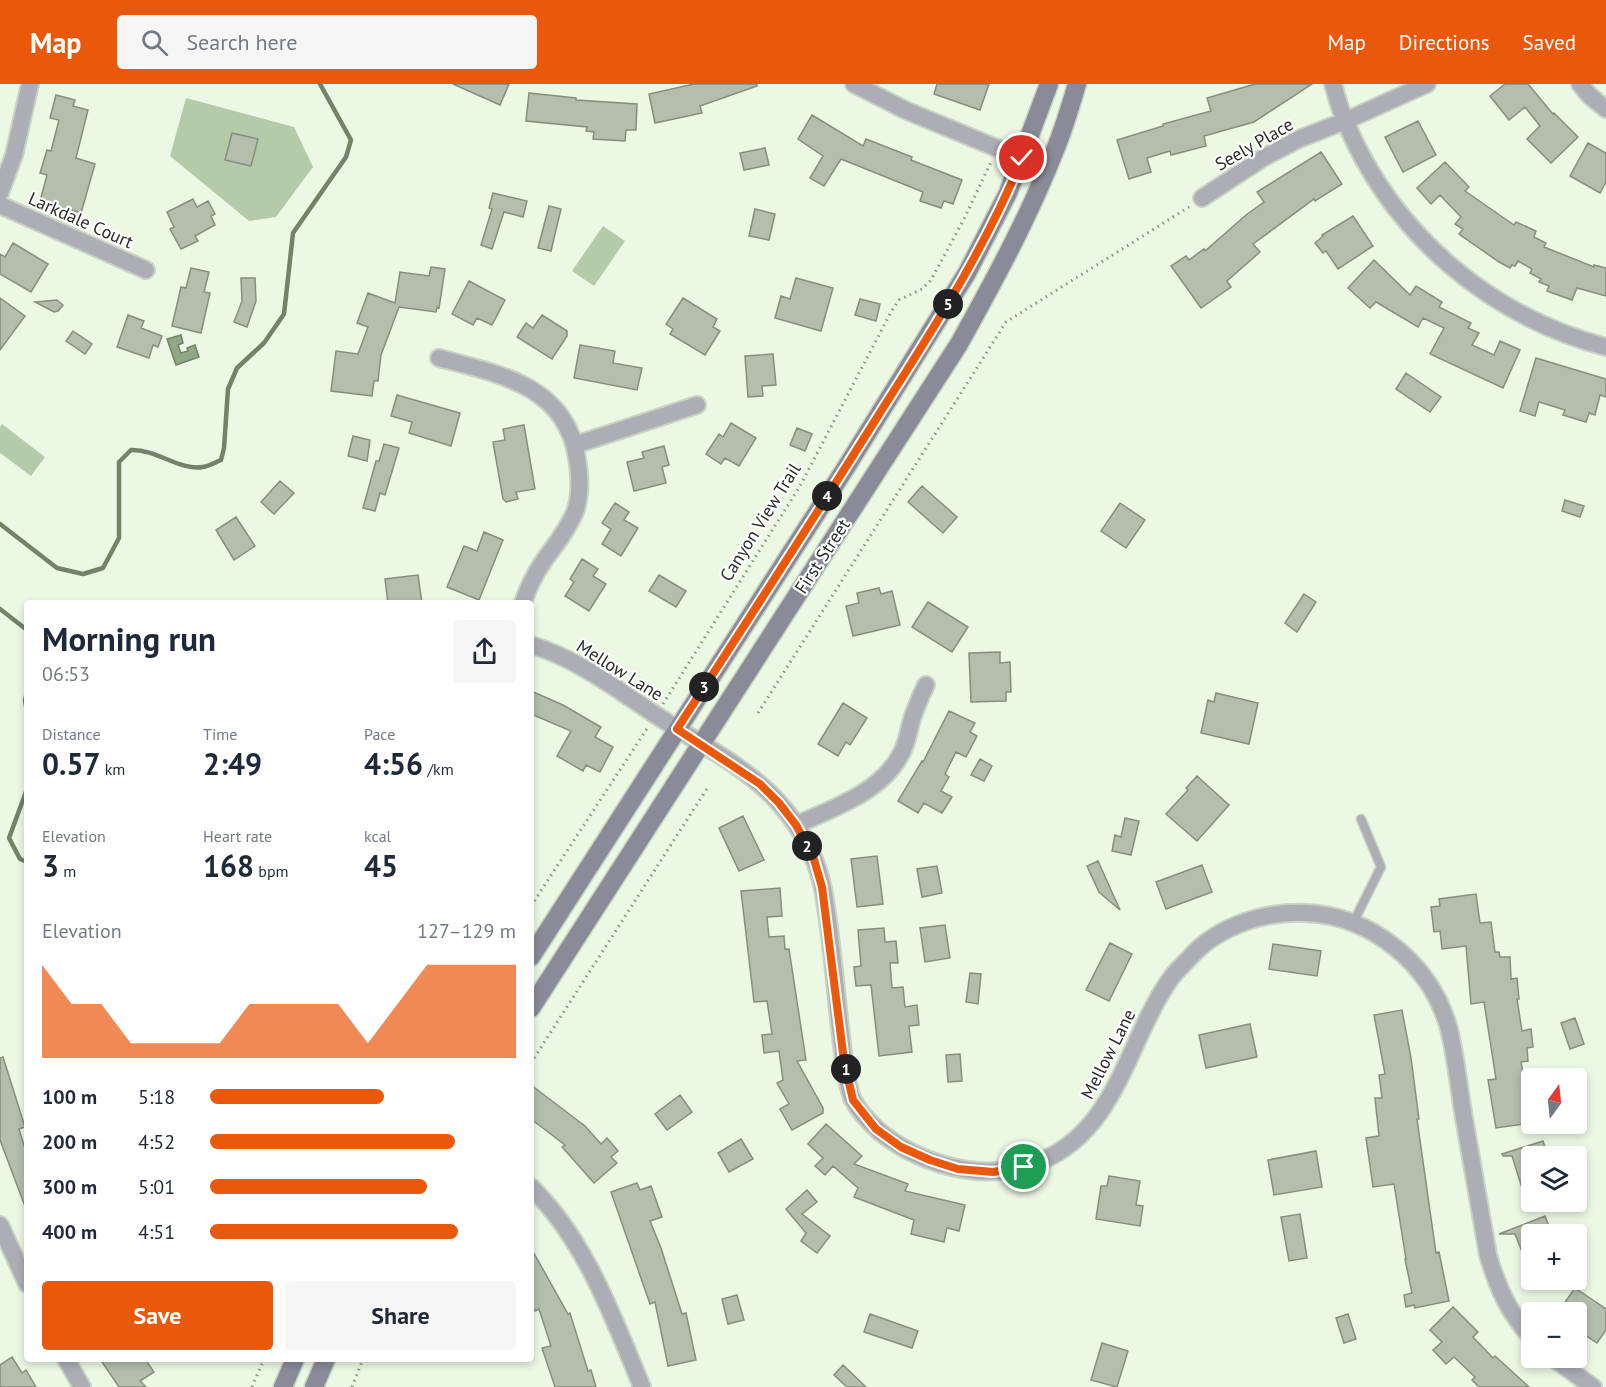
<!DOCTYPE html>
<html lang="en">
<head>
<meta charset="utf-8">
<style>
  :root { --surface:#fff; --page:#f6f6f7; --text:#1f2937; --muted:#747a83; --accent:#ea580c }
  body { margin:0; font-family:"PT Sans",sans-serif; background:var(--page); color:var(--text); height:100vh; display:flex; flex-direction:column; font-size:22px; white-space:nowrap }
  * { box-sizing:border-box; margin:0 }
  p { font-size:20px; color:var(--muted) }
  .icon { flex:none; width:33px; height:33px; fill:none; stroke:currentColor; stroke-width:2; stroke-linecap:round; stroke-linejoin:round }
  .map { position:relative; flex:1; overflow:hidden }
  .side { position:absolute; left:24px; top:516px; width:510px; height:762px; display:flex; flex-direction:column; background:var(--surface); border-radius:6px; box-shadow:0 3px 9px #0003 }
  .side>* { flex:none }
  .needle { width:39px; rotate:15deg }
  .fabs { position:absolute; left:1521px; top:984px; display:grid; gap:12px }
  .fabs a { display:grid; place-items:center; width:66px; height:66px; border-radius:6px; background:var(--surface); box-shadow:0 3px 9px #0003; font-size:30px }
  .pin { position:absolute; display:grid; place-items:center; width:51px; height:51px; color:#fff; margin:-26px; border:3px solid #fff; border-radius:50%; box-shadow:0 2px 6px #0007 }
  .km { position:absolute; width:30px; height:30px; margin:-15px; border-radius:50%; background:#222; color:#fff; font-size:16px; line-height:30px; text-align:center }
  .round { display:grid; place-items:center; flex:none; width:63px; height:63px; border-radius:6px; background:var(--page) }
  .head { display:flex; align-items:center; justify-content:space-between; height:102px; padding:0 18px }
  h1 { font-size:33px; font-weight:800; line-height:45px }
  .stats { display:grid; grid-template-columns:repeat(3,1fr); gap:9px; height:102px; padding:6px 18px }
  .stats div { display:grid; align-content:center }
  .stats b { font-size:30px; font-weight:800 }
  .stats small { font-size:16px; font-weight:400 }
  .stats p { font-size:16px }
  .chart { height:168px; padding:12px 18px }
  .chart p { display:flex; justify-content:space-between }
  .chart svg { width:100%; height:108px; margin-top:6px; fill:var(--accent); opacity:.7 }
  .cta { display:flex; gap:12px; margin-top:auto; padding:12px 18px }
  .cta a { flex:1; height:69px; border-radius:6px; background:var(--accent); color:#fff; font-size:24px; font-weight:800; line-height:69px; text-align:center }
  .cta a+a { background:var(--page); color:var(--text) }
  ul { padding:0 18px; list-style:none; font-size:20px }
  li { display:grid; grid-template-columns:96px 72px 1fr; align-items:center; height:45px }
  li i { height:15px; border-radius:8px; background:var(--accent) }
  header { display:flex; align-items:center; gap:36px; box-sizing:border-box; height:84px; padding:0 30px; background:var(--accent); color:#fff }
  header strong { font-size:28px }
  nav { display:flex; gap:33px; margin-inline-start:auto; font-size:21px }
  .search { width:420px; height:54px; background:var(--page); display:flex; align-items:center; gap:15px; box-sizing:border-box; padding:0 21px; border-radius:6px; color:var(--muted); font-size:22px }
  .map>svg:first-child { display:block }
</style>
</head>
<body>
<header>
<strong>Map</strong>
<div class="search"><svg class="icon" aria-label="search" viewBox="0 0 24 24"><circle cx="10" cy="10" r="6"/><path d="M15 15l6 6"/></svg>Search here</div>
<nav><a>Map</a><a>Directions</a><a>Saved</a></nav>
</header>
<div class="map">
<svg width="1606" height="1303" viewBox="0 0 1606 1303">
  <rect width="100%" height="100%" fill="#ebf8e4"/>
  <path fill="#b5caa9" d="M186,14L294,43L313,83L276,133L249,137L170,72Z
    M603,142L625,157L594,202L572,187Z
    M2,340L45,373L31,392L0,369V343Z"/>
  <path fill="#92a884" stroke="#728368" stroke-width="1.5" d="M181,251L183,259L178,261L181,269L188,267L187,264L195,261L199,273L176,281L167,255Z"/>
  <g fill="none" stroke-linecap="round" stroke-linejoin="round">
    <path stroke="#728368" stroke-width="4.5" d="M0,440L57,484L83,490L103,484L119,454V378L131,366C157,365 179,387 203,383C209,382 216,378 221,376L224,364L228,305L237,284L264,259L284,230L293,149L346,73L351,56L320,0
      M0,525L27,546
      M27,608L25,616L27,629
      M27,705L9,754L20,775L27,778"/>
  </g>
  <path fill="#b3beac" stroke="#848f7d" stroke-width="1.5" d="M453,0H509L500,21Z
    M694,0H757V2L700,22L702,29L655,39L649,10Z
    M937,0H989L980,26L934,10Z
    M1255,0H1312L1254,38L1204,52L1206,62L1171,71L1170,67L1147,74L1151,88L1129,95L1117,56L1163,42V40L1211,27L1207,14Z
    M1505,0H1528L1553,30L1554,29L1578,53L1551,79L1527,55L1540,42L1525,23L1509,36L1490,12Z
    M529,9L576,14V16L637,20L636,46H626L625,57L593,55L594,48L586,47L587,43L526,37Z
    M56,11L75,16L73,22L88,26L76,74L95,80L81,129L40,117L47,91L40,89L47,66L51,67L59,36L50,34Z
    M812,31L863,62L866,55L912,73L911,76L962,96L953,120L944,117L941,124L920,117L923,108L841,75L824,102L810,94L823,72L798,55Z
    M1418,37L1436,71L1403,88L1385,53Z
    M232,49L258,55L251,82L225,76Z
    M1588,59L1606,69V98L1600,109L1570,92Z
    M765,64L769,81L744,86L740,69Z
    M1321,68L1342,100L1315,117L1314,115L1253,160L1260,168L1227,197L1231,203L1201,224L1171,182L1186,172L1189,176L1204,165L1205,167L1246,131L1264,118L1257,108Z
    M1445,78L1469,103L1465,107L1514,141L1516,138L1536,147L1534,153L1546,159L1544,163L1594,183V181L1606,184V212L1577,204L1572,216L1547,207L1549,202L1539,198L1541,195L1530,189L1532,185L1518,177L1515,182L1512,181L1510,184L1499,178L1459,150L1463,145L1455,140L1461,133L1440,111L1431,120L1417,104Z
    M493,109L527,117L523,133L504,128L492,165L481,161L492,125L489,124Z
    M193,115L197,123L208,117L215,130L211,132L215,141L195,152L198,157L181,165L170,145L174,143L167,128Z
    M549,122L561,125L551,167L538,164Z
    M755,125L775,130L769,156L749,152Z
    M1353,132L1373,162L1338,185L1326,167L1323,169L1315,159L1323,152L1322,151Z
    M13,159L48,180L31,208L0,190V170L5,173Z
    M1374,176L1410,211L1416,202L1442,218L1439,223L1471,239L1468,244L1479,249L1472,261L1494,271L1500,257L1520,266L1503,304L1430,270L1444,244L1423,234L1418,243L1376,218L1370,224L1348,204Z
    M431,183L445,185L439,224L437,223L436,228L399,223L381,271L378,297H374L372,312L331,307L336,267L358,270L368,243L357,239L368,209L395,219L400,188L429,192Z
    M191,184L209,188L204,208L210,209L201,249L172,242L181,203L186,204Z
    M241,194H255L256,217L247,243L234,238L242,217Z
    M796,194L833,204L821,247L775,234L781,212L790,215Z
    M469,197L505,216L492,241L477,234L473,241L452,230Z
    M0,214L25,232L0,266Z
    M683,214L717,235L713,243L720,247L705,271L670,250L673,245L666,240Z
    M860,215L880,220L876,237L855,231Z
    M57,216L63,221L58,227L54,228L35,218Z
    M128,231L144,237L141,244L162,252L158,263L153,261L149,274L117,263Z
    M542,231L567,247V252L552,275L517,253L526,239L533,244Z
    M73,247L92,260L85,270L66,257Z
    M580,261L615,267L613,279L642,284L637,306L574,294Z
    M773,270L776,301L762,302L763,312L748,313L745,272Z
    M1536,274L1606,295V313L1600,311L1595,331L1589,329L1586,338L1563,331L1565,326L1539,318L1535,332L1520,327Z
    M1406,289L1441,313L1430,328L1396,305Z
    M397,311L460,329L451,362L409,349L412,338L391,332Z
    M731,339L756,354L739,382L725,374L721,380L706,370L719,350L723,353Z
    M524,341L535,405L516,408L518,415L506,418L503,415L493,358L505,356L503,345Z
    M797,344L812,350L805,367L790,361Z
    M353,352L370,356L367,377L348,372Z
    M384,360L399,364L385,411L380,409L375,427L363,424L376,377H379Z
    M664,362L669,381L662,383L666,399L634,407L627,378L644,374L642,368Z
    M280,397L294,409L274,430L261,418Z
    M922,402L957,433L943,449L908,418Z
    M1565,416L1584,422L1580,433L1562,427Z
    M615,419L629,428L624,436L638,444L621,472L602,460L611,445L602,439Z
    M1120,419L1145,436L1126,464L1101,447Z
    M236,433L255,462L234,476L216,446Z
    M484,448L503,456L479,516L447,503L464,462L477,467Z
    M582,475L598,485L593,492L606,500L589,527L565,512L574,498L570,495Z
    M418,491L422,519H388L385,495Z
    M659,491L686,507L676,523L649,507Z
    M879,504L881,510L892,507L900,541L853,552L846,522L859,519L857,509Z
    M1304,510L1316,518L1297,548L1285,539Z
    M928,518L968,543L952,568L912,543Z
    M1000,568V579L1010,578L1011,608H1006V617L971,618L969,569Z
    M531,607L563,621L601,643L595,653L613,663L600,688L586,681L583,687L557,672L571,647L531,630Z
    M1216,609L1258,619L1249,660L1201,649L1208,616L1214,618Z
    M843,619L867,634L850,661L846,658L838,672L818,660Z
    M949,627L975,639L970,648L977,652L966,673L956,668L945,690L949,693L941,707L952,713L942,729L924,719L918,729L898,717L922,677L923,678Z
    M980,675L992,682L984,697L971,691Z
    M1197,692L1229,721L1197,757L1166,730L1188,706L1186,704Z
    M743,732L764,776L739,787L719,744Z
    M1125,734L1139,737L1131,771L1112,767L1115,751L1121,753Z
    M877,772L883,820L857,823L851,775Z
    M1098,777L1120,826L1099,808L1087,782Z
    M1202,781L1212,808L1166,825L1156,798Z
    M937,782L942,809L922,813L917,785Z
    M780,804L782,832L767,833L769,853L784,852L785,865H789L806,976L797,977L823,1024V1029L792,1046L780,1025L789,1020L777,999L783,996L779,967L764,969L762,951L772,950L767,917L754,918L741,807Z
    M1476,810L1480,839L1491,838L1495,868H1499L1500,873H1510L1511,895L1517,894L1519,915H1517L1522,947L1531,945L1533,963L1527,964L1528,977L1521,978L1529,1024H1532V1039L1496,1044L1488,996L1496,995L1484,918L1471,920L1466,862L1442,865L1440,847L1434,848L1431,823L1440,822L1439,815Z
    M945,841L950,874L925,878L920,844Z
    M884,844L885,858L896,857L898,879H890L892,904L903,903L905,923L917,921L919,941L909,942L912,968L879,972L871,901L856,902L854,883L861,882L858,846Z
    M1110,859L1132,870L1109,917L1086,906Z
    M1273,860L1321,867L1317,892L1269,885Z
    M970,889L981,890L978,920L966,918Z
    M1402,926L1411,974L1419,1035H1417L1436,1169L1439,1168L1449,1217L1415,1224L1414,1221L1406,1223L1404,1211L1412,1209L1405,1175H1406L1394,1100L1373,1103L1366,1054L1379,1052L1375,1014H1382L1379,991L1385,990L1374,931Z
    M1575,934L1584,960L1570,965L1561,939Z
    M1250,940L1257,973L1206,984L1199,951Z
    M960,970L962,997L948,998L946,971Z
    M3,973L25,1043L19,1045L27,1071L26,1125L0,1056V974Z
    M531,1001L585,1042L601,1060L607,1054L618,1067L611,1073L617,1079L594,1099L562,1063L565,1061L531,1035Z
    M680,1011L692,1028L667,1046L655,1030Z
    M826,1040L862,1072L854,1080L908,1100L905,1107L965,1121L959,1147L947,1144L944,1158L911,1150L914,1136L854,1113L858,1104L833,1082L825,1091L815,1082L823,1074L808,1060Z
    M741,1055L753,1075L729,1088L718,1069Z
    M1543,1057L1548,1072H1532V1126H1529L1512,1072H1503L1502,1070Z
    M1316,1067L1322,1103L1274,1111L1268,1076Z
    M1109,1092L1140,1097L1136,1121L1143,1122L1140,1142L1096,1135L1101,1102H1107Z
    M637,1099L640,1106L651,1102L662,1133L650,1137L661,1164L682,1230L686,1229L696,1276L668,1282L655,1218L650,1220L611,1108Z
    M807,1106L817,1118L802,1130L830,1152L817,1169L801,1157L806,1149L786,1125Z
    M1300,1130L1307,1174L1289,1177L1281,1133Z
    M1545,1132L1552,1150H1532L1531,1190L1515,1150H1499Z
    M531,1164L568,1230L570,1229L588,1287L591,1286L596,1303H555L542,1264L551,1262L539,1225L535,1227L531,1220Z
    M1575,1204L1606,1225V1246L1597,1259L1576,1245V1228H1558Z
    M737,1211L744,1236L728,1240L722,1215Z
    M1453,1223L1478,1248L1473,1253L1493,1274L1495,1272L1529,1303H1479L1472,1296L1475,1293L1454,1273L1446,1280L1433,1266L1442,1258L1430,1246Z
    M870,1230L918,1247L912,1264L864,1248Z
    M1348,1230L1356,1255L1344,1259L1336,1234Z
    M1102,1259L1128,1267L1117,1303L1091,1296Z
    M12,1273L22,1289L26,1286L36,1303H0V1281Z
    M100,1275H145L154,1288L140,1297L146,1303H119Z
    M843,1281L866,1303H847L834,1291Z"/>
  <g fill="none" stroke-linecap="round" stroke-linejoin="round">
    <defs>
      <path id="lane" d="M1353,839L1381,783L1361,735"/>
      <path id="street" d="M854,0L905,26L1047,85
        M1333,0C1337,13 1340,27 1346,39C1393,150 1489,232 1606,263
        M1580,0L1589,11L1606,25
        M0,109L14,71L30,0
        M1202,114L1263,74L1299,55L1345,37L1427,0
        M0,121L146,186
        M439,274C498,290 566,301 577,374C580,391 581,411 575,428C567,447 555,461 543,478C534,491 528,504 523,519
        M575,361L697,321
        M531,561C577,574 619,607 659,633C699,660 746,682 779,719C800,742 817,774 823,805C832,853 835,904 841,952C843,969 846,1001 853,1016C859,1027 871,1040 880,1048C907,1070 942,1084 977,1087C999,1089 1020,1085 1041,1077C1118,1045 1127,956 1171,894C1177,886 1186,878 1193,870C1221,841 1266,827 1306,829C1372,832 1431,880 1449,945C1456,974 1459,1005 1464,1034C1472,1080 1480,1125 1488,1171C1497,1202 1509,1230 1532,1254
        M796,741C833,724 883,708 902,668C908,657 909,643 913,632C917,621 921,611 926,601
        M531,1103C586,1157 613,1233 642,1303
        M0,1141L27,1200
        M1553,1274L1593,1303
        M66,1275L82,1303"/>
      <path id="secondary" d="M531,873L845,385L967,189L1008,109L1049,0
        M531,924L959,260C995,195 1030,131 1057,61C1065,41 1071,20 1077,0
        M283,1303L295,1275
        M314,1303L326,1275"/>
    </defs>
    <use href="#lane" stroke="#c8d3c2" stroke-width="11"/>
    <use href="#street" stroke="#c8d3c2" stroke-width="20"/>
    <use href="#secondary" stroke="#c8d3c2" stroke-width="21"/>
    <path stroke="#899284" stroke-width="3" stroke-dasharray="1.5 4.5" stroke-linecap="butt" d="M663,620L800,402L891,228L899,216L922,205L931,196L964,135L991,78
      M758,629L1006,238L1189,123
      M531,822L648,643
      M531,979L708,703
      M252,1303L264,1275
      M352,1303L363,1275"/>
    <use href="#lane" stroke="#adadb6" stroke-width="8"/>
    <use href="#street" stroke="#adadb6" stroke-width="16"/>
    <use href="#secondary" stroke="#8b8a98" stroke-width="18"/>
  </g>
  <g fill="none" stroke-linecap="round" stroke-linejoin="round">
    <defs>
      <path id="route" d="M1022,74C985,166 931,248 878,332C812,437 745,541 677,645L760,700L779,719L796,741L813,772L822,803L844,977L853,1016L876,1045L901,1063L930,1076L958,1085L993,1088L1024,1083"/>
    </defs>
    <use href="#route" stroke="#fff" stroke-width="12"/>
    <use href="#route" stroke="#ea580c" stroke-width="8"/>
  </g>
  <g text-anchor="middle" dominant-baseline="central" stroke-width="4.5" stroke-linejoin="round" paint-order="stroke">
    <g font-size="18" fill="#282d25" stroke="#fff">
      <text transform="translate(1254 60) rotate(-30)">Seely Place</text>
      <text transform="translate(81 136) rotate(24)">Larkdale Court</text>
      <text transform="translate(760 438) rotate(-58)">Canyon View Trail</text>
      <text transform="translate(822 472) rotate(-57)">First Street</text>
      <text transform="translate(620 586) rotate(32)">Mellow Lane</text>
      <text transform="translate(1108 970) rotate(-63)">Mellow Lane</text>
    </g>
  </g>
</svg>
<div class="fabs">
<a><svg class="needle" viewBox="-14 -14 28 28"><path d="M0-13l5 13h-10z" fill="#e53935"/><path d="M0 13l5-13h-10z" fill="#747a83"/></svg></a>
<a><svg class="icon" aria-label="layers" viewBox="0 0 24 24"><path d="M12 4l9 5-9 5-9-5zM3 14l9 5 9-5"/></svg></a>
<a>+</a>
<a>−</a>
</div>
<div class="pin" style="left:1024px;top:1083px;background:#1e9e55"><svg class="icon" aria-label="arrive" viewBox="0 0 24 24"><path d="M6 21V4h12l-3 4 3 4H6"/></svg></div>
<div class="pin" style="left:1022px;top:74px;background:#d93025"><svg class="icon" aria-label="check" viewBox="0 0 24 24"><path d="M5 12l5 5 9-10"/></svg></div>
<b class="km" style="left:846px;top:985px">1</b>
<b class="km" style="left:807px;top:762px">2</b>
<b class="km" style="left:704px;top:603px">3</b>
<b class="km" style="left:827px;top:412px">4</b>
<b class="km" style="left:948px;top:220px">5</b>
<section class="side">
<div class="head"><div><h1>Morning run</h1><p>06:53</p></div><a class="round"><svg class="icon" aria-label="share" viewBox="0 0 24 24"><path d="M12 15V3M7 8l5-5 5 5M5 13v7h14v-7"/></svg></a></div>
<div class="stats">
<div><p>Distance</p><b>0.57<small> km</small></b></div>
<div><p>Time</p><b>2:49</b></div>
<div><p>Pace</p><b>4:56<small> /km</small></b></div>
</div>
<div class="stats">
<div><p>Elevation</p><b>3<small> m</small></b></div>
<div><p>Heart rate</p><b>168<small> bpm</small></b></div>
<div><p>kcal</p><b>45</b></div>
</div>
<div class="chart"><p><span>Elevation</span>127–129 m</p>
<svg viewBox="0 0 160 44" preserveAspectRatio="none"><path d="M0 44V6L10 22L20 22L30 38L40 38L50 38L60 38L70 22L80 22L90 22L100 22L110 38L120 22L130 6L140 6L150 6L160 6V44z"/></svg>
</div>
<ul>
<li><b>100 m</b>5:18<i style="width:57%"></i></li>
<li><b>200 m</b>4:52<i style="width:80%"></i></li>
<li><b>300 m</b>5:01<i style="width:71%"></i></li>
<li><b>400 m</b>4:51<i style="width:81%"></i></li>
</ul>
<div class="cta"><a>Save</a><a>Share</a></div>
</section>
</div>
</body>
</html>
